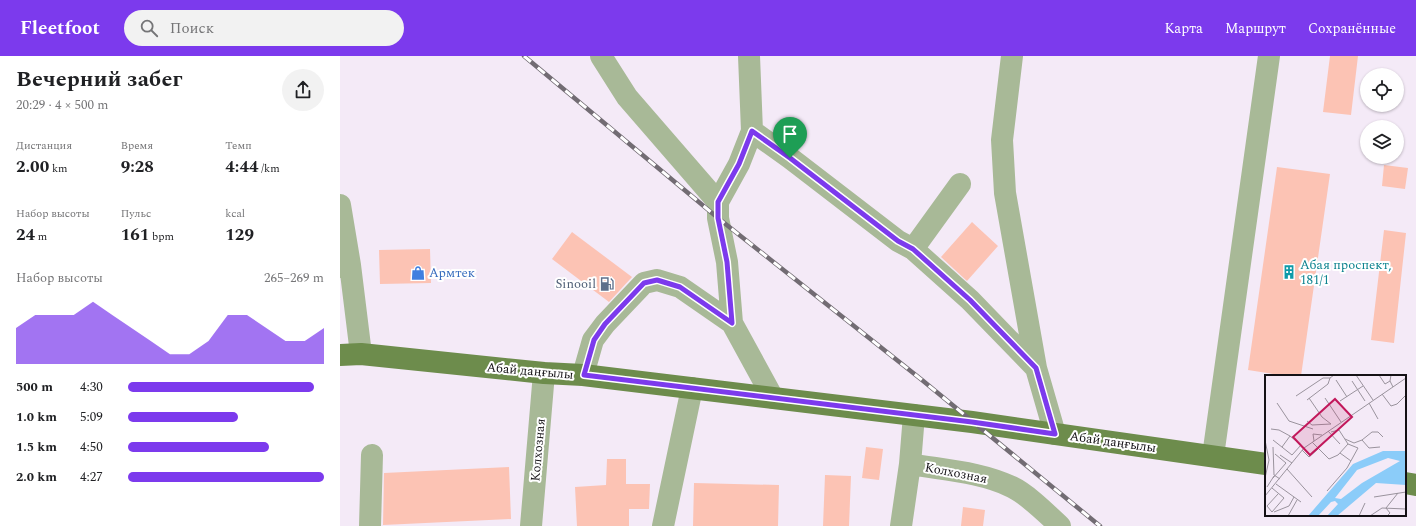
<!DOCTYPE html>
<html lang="ru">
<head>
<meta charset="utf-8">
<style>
  :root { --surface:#fff; --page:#f2f2f2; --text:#202124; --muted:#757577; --accent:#7c3aed }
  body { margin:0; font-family:Spectral,serif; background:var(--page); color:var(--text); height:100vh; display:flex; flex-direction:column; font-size:15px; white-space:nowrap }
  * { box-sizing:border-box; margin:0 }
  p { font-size:13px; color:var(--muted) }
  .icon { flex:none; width:22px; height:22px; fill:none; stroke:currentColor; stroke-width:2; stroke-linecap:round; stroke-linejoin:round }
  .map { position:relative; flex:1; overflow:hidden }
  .drawer { display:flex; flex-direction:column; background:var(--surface); width:340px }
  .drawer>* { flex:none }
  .tools { position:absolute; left:1020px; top:12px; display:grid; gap:8px }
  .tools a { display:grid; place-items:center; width:44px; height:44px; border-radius:50%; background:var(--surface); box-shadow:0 1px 3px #0004; font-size:20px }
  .pin { position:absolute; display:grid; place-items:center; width:34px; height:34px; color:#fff; margin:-41px -17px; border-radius:50% 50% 50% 0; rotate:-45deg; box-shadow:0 0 4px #0007 }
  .pin .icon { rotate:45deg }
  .round { display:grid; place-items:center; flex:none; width:42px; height:42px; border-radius:21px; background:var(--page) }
  .summary { display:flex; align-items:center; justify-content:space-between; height:68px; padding:0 16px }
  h1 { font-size:22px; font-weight:700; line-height:30px }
  .figures { display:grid; grid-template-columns:repeat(3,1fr); gap:6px; height:68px; padding:4px 16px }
  .figures div { display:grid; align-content:center }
  .figures b { font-size:17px; font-weight:700 }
  .figures small { font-size:11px; font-weight:400 }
  .figures p { font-size:11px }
  .chart { height:112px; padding:8px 16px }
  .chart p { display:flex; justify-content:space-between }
  .chart svg { width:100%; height:72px; margin-top:4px; fill:var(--accent); opacity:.7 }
  ul { padding:0 16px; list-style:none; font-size:13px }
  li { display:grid; grid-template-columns:64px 48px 1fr; align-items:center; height:30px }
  li i { height:10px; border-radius:5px; background:var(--accent) }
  header { display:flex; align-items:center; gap:24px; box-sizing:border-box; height:56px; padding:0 20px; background:var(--accent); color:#fff }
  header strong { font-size:19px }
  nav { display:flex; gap:22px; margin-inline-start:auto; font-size:14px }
  .search { width:280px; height:36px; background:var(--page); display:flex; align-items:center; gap:10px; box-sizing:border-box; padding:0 14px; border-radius:22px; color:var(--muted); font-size:15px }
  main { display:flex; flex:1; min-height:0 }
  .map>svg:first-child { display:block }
</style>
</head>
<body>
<header>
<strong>Fleetfoot</strong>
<div class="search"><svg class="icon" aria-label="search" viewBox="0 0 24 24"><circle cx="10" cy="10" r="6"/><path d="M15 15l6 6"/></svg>Поиск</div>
<nav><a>Карта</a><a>Маршрут</a><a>Сохранённые</a></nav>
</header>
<main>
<section class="drawer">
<div class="summary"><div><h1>Вечерний забег</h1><p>20:29 · 4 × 500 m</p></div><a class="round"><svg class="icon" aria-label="share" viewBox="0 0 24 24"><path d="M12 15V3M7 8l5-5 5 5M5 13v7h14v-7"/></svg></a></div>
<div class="figures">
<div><p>Дистанция</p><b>2.00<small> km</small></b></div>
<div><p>Время</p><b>9:28</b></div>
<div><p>Темп</p><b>4:44<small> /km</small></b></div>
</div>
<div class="figures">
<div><p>Набор высоты</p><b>24<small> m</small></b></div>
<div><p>Пульс</p><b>161<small> bpm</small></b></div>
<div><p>kcal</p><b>129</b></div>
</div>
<div class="chart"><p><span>Набор высоты</span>265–269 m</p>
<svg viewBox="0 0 160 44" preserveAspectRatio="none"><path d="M0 44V22L10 14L20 14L30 14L40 6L50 14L60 22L70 30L80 38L90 38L100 30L110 14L120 14L130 22L140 30L150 30L160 22V44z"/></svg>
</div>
<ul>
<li><b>500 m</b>4:30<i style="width:95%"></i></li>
<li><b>1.0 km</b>5:09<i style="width:56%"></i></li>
<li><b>1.5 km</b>4:50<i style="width:72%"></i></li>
<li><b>2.0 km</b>4:27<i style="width:100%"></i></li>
</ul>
</section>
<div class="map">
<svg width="1076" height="470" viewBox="0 0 1076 470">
  <rect width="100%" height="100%" fill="#f4eaf7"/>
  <path fill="#fcc3b4" d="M990,0H1018L1011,59L983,56Z
    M1044,109L1068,112L1065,133L1042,130Z
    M937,111L990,118L961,320H946L908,314Z
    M632,166L658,190L627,225L601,201Z
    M1044,174L1066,177L1054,287L1031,284Z
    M232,176L292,221L269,246L212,203Z
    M90,193L91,227L40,228L39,194Z
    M526,391L543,393L539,424L522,422Z
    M267,403H286V428H310L309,453H289V470H237L235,431L266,429Z
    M169,411L171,463L43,469L44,417Z
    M485,419L511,420L509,470H483Z
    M354,427L439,429L438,470H353Z
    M623,451L645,454L643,470H621Z"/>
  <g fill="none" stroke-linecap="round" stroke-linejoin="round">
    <path stroke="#a8b997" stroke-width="22" d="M261,0L287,41L378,146
      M409,0L412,75L450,102L558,185L573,193L630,244L696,312L715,378
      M672,0L662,84L665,137L696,312
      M0,149L10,209
      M573,193L620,128
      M0,211L10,209L21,298
      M392,267L387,206L378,162V146L399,108L412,75
      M243,319L253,284L265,268L304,227L317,224L340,231L392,267L433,342
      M873,400L929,0
      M570,408C604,414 641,416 672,431C687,438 707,458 720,470
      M30,470L32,399
      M191,470L204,317
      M323,470L352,332
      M561,470L570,408L574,359"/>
    <path stroke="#6d8c4c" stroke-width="22" d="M0,299L21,298L204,317L243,319L632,366L926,408
      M1065,427L1076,429"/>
    <defs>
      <path id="rail" d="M184,0L378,162L582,324L760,470"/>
    </defs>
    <use href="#rail" stroke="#726c73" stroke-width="4.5"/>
    <use href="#rail" stroke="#fff" stroke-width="3" stroke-dasharray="9" stroke-linecap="butt"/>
  </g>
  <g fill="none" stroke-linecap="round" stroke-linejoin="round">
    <defs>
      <path id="route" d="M412,75L450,102L558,185L573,193L630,244L696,312L715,378L632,366L244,319L254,284L265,268L304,227L317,224L340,231L392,267L387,206L378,162V146L399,108Z"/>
    </defs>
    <use href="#route" stroke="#fff" stroke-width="8"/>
    <use href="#route" stroke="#7c3aed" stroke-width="5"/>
  </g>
  <defs>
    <symbol id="building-bare" viewBox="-9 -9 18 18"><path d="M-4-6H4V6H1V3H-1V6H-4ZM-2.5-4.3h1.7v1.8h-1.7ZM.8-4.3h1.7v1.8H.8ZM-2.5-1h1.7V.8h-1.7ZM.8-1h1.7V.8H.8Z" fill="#0f9aa8" stroke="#fff" stroke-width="2.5" paint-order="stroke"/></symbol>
    <symbol id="shop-bare" viewBox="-9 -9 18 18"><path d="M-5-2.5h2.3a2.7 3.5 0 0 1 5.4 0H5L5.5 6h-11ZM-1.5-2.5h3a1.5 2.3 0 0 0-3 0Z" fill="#3f7fe0" stroke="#fff" stroke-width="2.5" paint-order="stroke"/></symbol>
    <symbol id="fuel-bare" viewBox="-9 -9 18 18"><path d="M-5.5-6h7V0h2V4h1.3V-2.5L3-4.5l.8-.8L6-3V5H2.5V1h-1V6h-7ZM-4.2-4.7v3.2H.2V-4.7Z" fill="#5c6f8a" stroke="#fff" stroke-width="2.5" paint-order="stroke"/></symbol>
  </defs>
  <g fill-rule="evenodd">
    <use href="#building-bare" x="939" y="206" width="20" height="20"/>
    <use href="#shop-bare" x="68" y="207" width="20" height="20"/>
    <use href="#fuel-bare" x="257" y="218" width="20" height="20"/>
  </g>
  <g text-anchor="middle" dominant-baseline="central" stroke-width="4" stroke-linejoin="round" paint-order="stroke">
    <g font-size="13" fill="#0d838f" stroke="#fff" text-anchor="start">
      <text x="960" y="209">Абая проспект,<tspan x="960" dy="15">181/1</tspan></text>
    </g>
    <g font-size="13" fill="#366cbe" stroke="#fff" text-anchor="start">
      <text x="89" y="217">Армтек</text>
    </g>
    <g font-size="13" fill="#4e5e75" stroke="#fff" text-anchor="end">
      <text x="256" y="228">Sinooil</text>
    </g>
    <g font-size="13" fill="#141115" stroke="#fff">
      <text transform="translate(190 315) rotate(5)">Абай даңғылы</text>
      <text transform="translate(773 386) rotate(8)">Абай даңғылы</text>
      <text transform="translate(198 394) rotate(-85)">Колхозная</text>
      <text transform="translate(616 417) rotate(11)">Колхозная</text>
    </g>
  </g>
  <g transform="translate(925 319)">
    <rect width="141" height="141" fill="#f4eaf7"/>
    <path d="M118,76H141V110L111,108L72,141H62L73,129L70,126L66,127L53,141H43L88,89ZM123,83L135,86L97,108L76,124L70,123L92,95Z" fill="#8bccf9" fill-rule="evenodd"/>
    <path fill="none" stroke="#9a939d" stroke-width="1" d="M91,0L108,25M114,0L120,9L125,6M126,0L125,6L128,12M71,5L82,22M87,6L100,26M117,19L126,31L132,29L141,20M31,21L58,3H65M44,23L57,42L66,49M60,23L76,47M42,25L63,9L65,3L69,0M75,26L98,11M12,28L24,46L48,54M104,28L113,44M42,46L47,50L66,49M6,54L14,55L25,61M63,56L75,69M80,64L89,68L97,65L104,73L115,72M0,65L4,85L0,103M8,65L27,80L36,70L39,73M97,65L107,57H113L118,62M49,66L48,59L57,60M47,67L64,84L73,80L83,69M8,72L9,100L15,104M17,72L25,61L36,70M37,75L44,82L53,74M75,78L86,86M15,80L27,88M22,94L47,122M8,103L21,88L10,79M11,109L36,127M2,112L9,101M7,113L19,123L7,137L2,131L13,119M62,116L82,93L93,73L83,69L74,55L66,57M0,121L39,73L141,3M109,122L141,117M9,137L24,131L29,122M23,141L32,125M94,141L100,128M105,141L117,133L141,134M122,141L125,138L121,133L133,118"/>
    <path fill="#c2185b" fill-opacity="0.15" stroke="#c2185b" stroke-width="2" d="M70,24L87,42L45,80L28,62Z"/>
    <rect width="141" height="141" fill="none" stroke="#141115" stroke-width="2"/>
  </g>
</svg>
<div class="tools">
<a><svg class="icon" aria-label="locate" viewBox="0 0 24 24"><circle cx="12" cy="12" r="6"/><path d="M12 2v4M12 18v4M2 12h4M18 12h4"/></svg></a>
<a><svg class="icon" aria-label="layers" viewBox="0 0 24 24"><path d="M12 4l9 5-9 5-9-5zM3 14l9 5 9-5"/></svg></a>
</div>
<div class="pin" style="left:450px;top:102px;background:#1e9e55"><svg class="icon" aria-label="arrive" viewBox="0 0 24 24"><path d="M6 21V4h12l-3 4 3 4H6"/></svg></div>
</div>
</main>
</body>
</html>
